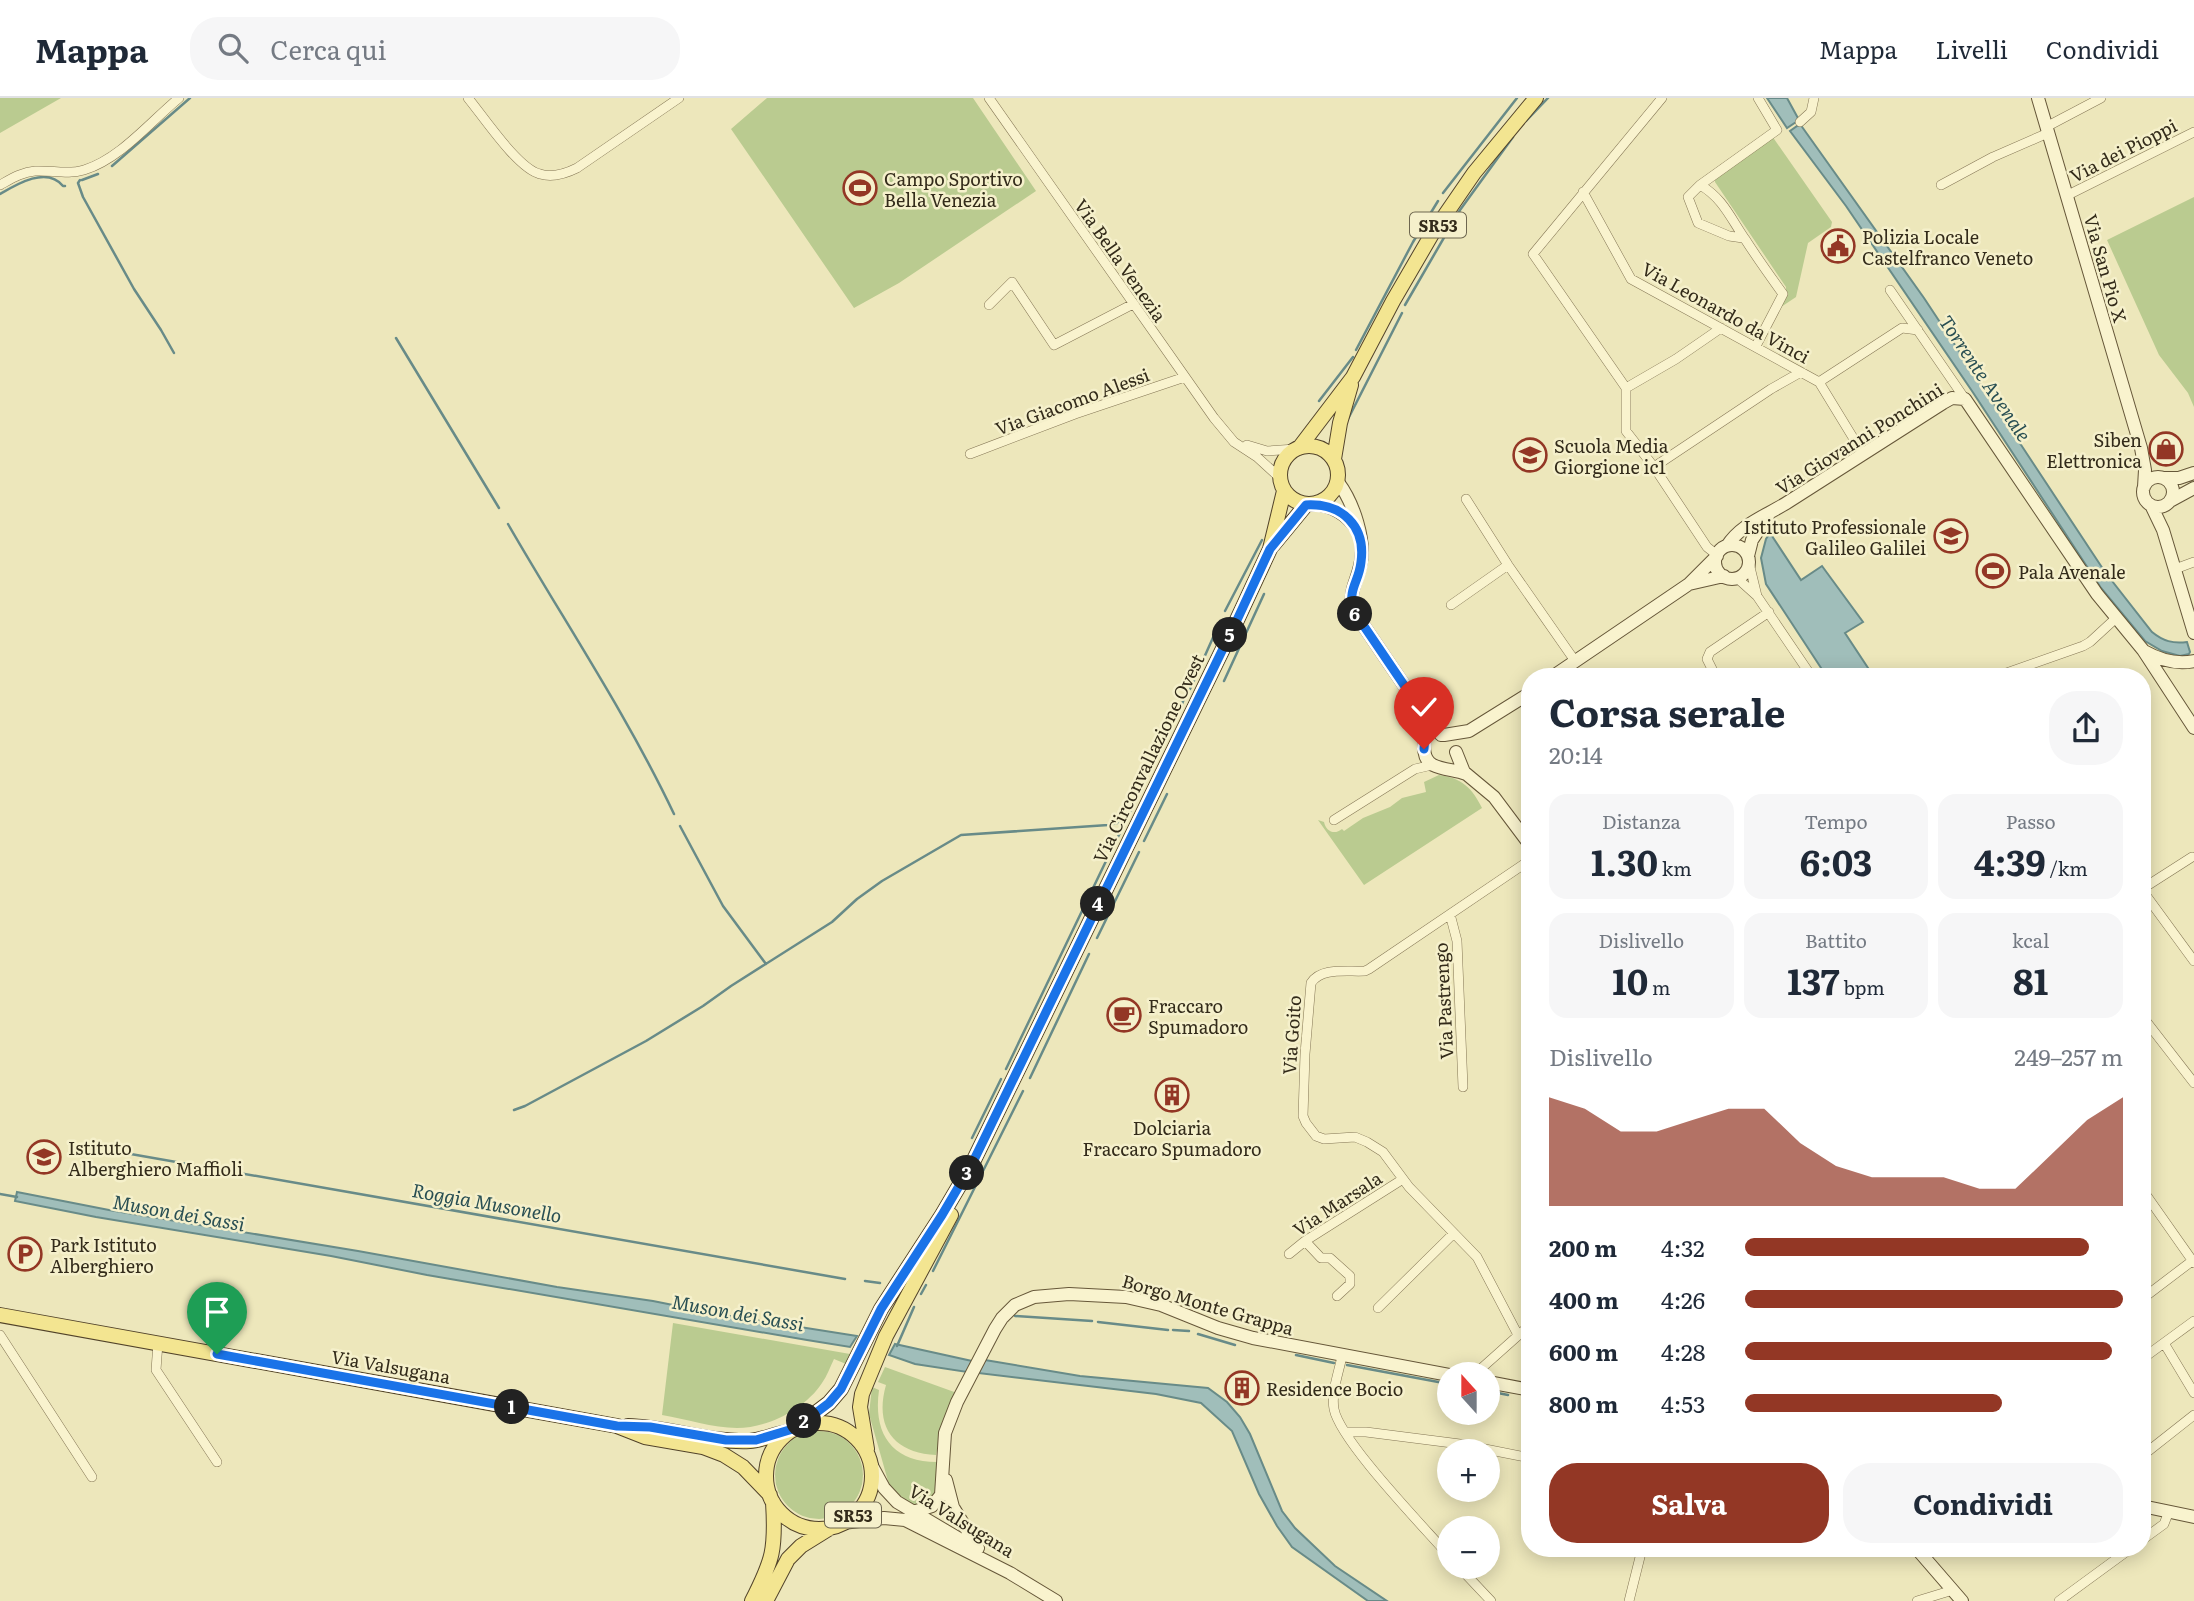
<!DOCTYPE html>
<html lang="it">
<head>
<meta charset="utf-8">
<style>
  :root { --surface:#fff; --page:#f6f6f7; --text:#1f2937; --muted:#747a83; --line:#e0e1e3; --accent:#933725 }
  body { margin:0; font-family:Literata,serif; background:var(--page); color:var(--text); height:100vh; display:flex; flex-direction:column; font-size:26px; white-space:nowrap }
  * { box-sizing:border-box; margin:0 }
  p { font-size:23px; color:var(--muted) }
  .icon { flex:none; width:38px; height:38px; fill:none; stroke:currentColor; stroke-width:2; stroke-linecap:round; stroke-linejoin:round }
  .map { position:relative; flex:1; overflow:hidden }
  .details { position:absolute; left:1521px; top:570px; width:630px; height:889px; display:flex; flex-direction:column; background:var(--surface); border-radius:28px; box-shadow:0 4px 18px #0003 }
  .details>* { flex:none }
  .needle { width:46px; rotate:339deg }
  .controls { position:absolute; left:1437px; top:1264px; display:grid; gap:14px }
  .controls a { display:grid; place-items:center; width:63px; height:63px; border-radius:50%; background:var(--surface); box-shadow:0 4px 18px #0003; font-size:35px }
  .pin { position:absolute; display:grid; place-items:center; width:60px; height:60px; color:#fff; margin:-72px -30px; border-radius:50% 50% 50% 0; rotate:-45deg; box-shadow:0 0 7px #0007 }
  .pin .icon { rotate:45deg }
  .km { position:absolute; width:35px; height:35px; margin:-18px; border-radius:50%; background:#222; color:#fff; font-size:19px; line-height:35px; text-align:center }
  .round { display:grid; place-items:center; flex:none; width:74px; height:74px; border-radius:28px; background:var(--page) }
  .head { display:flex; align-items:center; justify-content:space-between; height:119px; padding:0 28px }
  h1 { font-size:38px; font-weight:700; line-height:52px }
  .metrics { display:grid; grid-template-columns:repeat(3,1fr); gap:10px; height:119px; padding:7px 28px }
  .metrics div { display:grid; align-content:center; border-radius:18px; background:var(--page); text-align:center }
  .metrics b { font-size:35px; font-weight:700 }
  .metrics small { font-size:19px; font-weight:400 }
  .metrics p { font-size:19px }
  .chart { height:196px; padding:14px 28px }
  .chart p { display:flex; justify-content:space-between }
  .chart svg { width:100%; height:126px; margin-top:7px; fill:var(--accent); opacity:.7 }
  .button { display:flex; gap:14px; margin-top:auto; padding:14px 28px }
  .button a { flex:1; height:80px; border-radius:28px; background:var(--accent); color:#fff; font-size:28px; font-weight:700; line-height:80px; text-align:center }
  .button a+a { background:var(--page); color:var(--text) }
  ul { padding:0 28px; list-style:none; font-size:23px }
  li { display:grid; grid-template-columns:112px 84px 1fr; align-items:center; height:52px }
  li i { height:18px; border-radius:9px; background:var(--accent) }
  header { display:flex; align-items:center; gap:42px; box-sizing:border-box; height:98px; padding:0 35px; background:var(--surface); border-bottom:2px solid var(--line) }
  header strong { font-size:33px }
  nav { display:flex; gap:38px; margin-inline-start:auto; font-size:24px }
  .search { width:490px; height:63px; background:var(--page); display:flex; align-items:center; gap:18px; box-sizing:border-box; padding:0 24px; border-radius:28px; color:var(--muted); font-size:26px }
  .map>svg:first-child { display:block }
</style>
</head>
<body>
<header>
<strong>Mappa</strong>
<div class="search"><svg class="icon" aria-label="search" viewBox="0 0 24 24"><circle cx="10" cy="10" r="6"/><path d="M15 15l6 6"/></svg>Cerca qui</div>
<nav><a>Mappa</a><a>Livelli</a><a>Condividi</a></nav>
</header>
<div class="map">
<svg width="2194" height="1503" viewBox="0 0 2194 1503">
  <rect width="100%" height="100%" fill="#ede7bb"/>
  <path fill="#bacb90" d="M0,0H61L0,35Z
    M767,0H973L1036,93L899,185L854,210L731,31Z
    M1772,38L1832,124L1831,129L1808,145L1796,199L1778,211L1786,195V189L1715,84V79Z
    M2194,99V309L2188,295L2159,257L2107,142Z
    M1439,677C1462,680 1472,690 1482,710L1364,787L1318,722L1324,724C1326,734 1335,737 1342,731L1344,733L1363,720L1390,709L1402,700L1426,694L1424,684Z
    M673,1225L850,1256L846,1266L834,1261C830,1269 827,1278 822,1285C805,1311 768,1330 737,1330C713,1330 686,1321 662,1317Z
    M885,1269L957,1295L943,1322L936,1357C894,1355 874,1329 886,1287L878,1284Z
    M872,1289L879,1292C873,1335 891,1364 937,1364L939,1391L931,1403L914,1408L907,1406L890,1390L869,1316Z
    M775 1377a44 44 0 1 1 88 0a44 44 0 1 1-88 0Z"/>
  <path fill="#a0beba" stroke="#688b88" stroke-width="2" d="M1767,0H1787L1799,22L1787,30Z
    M1800,26L1924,200L2105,474L2152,534C2163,543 2173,546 2187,544L2190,554L2189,556L2180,558L2162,553L2145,543L2101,490L1972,293L1846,108L1790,33Z
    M1770,435L1801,482L1822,468L1863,524L1845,535L1874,579H1827L1766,486L1761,460L1766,441Z
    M17,1094L109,1112L358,1153L557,1189L653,1203L723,1217L857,1238L850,1249L807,1242L427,1177L331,1158L96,1119L15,1103Z
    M895,1246L972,1263L967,1274L915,1266L889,1257Z
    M985,1262L1080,1278L1208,1290L1227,1304L1240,1319L1250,1336L1282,1413L1295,1430L1335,1468L1387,1503H1368L1292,1449L1277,1428L1259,1396L1232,1333L1201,1305L1156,1296L978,1275Z"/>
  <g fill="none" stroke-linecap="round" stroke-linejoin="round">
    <path stroke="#688b88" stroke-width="2.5" d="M1526,23L1548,0
      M112,68L190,0
      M80,82L78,85L83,99L134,191L161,232L174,255
      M82,82L98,76
      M1443,95L1517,0
      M0,96C17,86 47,68 63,88H65
      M1405,207L1460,112L1513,39
      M396,240L499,410
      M1356,252L1413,144L1438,103
      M1319,303L1353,259
      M1348,321L1402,215
      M508,426C564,523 626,615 674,716
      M1225,513L1262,442
      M1224,583L1264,496
      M1190,591L1220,524
      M1176,620L1184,601
      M680,728L723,808L766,866
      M1144,743L1167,696
      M1115,745L1134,706
      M1097,840L1139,754
      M1006,971L1107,761
      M1030,980L1089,856
      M514,1012L525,1008L646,943L703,908L731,888L832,824L857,801L882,783L961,737L1108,727L1126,723
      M972,1040L1001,981
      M125,1055L845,1181
      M0,1096L17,1099
      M933,1173L1023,993
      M865,1183L880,1185
      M921,1196L926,1187
      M1015,1218L1092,1223
      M1098,1224L1168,1232
      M1173,1232L1189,1233
      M1198,1236L1235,1247
      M897,1248L914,1209
      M1296,1257L1334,1265
      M1347,1267L1449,1286
      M1488,1293L1508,1297"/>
    <defs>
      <path id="street" d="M468,0C483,18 518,71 540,76C553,80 565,76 577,70L679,0
        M989,0L1214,320L1234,344L1257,359L1279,379
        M1662,0L1533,156L1626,290V333L1654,369L1707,449L1717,457
        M1800,24L1811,14L1814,0
        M2046,29L2101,0
        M0,87C11,81 22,74 35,73C52,72 68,77 84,72C120,61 150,24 179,0
        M1700,87L1688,99L1698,125L1729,138L1743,140
        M1941,87L1993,59L2048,35
        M1583,94L1631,181L1819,284L1863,356
        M2066,98L2194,34
        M1890,192L1965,301
        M989,207L1012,184L1054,247L1133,206
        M1756,248L1783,196C1770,178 1757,160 1745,141C1731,121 1723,100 1700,87L1777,32L1758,0
        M1819,284L1902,230L1918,232
        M1626,290L1676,261L1721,230
        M1247,347L1267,353L1295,351
        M970,356L1075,316L1185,279
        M1654,369L1771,291L1801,274
        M1466,401L1508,467L1575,563
        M1749,465L1757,498
        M2175,471L2194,464
        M1737,480L1757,498L1812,579
        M1451,507L1508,467
        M1716,579L1707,561L1710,554L1769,514
        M1995,579L2083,548L2090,544L2115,521
        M1334,722L1415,671L1432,667
        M2142,791L2192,759
        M2142,792L2194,863
        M1450,816L1457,843L1463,989
        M2142,918L2194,985
        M2142,1091L2194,1165
        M1305,1143L1321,1160H1330L1350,1178V1186L1337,1198
        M1289,1156L1305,1143L1403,1081
        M2142,1201L2192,1163
        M1378,1210L1453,1136
        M0,1237L92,1379
        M1518,1237L1477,1159L1409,1089L1383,1054L1367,1044L1355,1039L1324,1041L1316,1038L1306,1025L1303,1018L1305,956L1311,885C1321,869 1347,874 1365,873L1369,871L1530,762
        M158,1245L156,1272L217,1364
        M2164,1245L2194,1295
        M1342,1258C1339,1274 1331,1294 1334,1311C1340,1343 1424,1429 1449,1458
        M2142,1261L2194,1223
        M1475,1276L1530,1227
        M1345,1334H1366L1460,1346L1530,1360
        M2142,1358L2194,1317
        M2142,1442L2164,1426L2169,1413
        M1458,1468L1491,1503
        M1629,1503L1642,1451
        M1917,1503L1953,1492
        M2059,1503L2130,1451"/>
      <path id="secondary" d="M2038,0L2141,350L2145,372L2144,389
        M2143 394a15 15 0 1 1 30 0a15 15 0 1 1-30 0Z
        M2163,380H2179L2194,375
        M1338,384C1353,404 1367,443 1360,468C1356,486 1349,492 1353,512L1427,621L1441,637
        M2170,403L2194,390
        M1314,406C1333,408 1346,416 1357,431
        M2151,407L2163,432L2194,535
        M1715 464a17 17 0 1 1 34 0a17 17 0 1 1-34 0Z
        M1727,448C1741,426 1766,418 1788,404C1839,371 1891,338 1943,305L1952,300L1965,301L2097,496L2143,552L2194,630
        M1748,458L1752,442L1768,418
        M1689,486L1724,478
        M2144,553C2160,562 2176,567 2194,563
        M1552,579L1689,486L1717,458
        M1425,619C1428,633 1417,659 1433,667C1443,672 1456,672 1466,676
        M1444,637L1469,633L1530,595
        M1456,654L1464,674L1494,699L1530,747
        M1488,1284L1530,1292
        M871,1366L884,1390L897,1404L973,1449
        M946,1382L953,1409L978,1450
        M2142,1408L2194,1419
        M913,1414L932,1408L941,1397L945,1335L957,1304L995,1231L1002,1220L1015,1207L1034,1199L1069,1196L1126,1199L1161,1207L1218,1230L1253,1240L1449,1277
        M843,1425L884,1420L905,1422L1010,1475L1056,1503
        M1917,1451L1962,1503"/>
      <path id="primary" d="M1280 377a29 29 0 1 1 58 0a29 29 0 1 1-58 0Z
        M1299,350L1353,279L1393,203L1432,136L1474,75L1536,0
        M1334,361L1340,325L1351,287
        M1273,447L1306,407
        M0,1217L617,1328L645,1339L703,1349L724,1357L743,1369L770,1397
        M766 1378a53 53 0 1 1 106 0a53 53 0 1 1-106 0Z
        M628,1328C669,1329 709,1345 750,1343C762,1342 775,1336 788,1334
        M796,1330L829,1305L841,1291L881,1211L942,1117L972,1066L1237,522L1270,451L1284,393
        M867,1351L860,1309L862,1296L886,1238L951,1117
        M752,1503C773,1462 776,1451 773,1404
        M766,1503L788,1461L801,1448L830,1430"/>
    </defs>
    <use href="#street" stroke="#847655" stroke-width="10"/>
    <use href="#secondary" stroke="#665739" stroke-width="14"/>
    <use href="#primary" stroke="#52432a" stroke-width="16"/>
    <use href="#street" stroke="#f9f3ce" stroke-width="9"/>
    <use href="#secondary" stroke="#f9f3ce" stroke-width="12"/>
    <use href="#primary" stroke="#f3e591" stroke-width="14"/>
  </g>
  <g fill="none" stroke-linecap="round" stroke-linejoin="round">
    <defs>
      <path id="route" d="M217,1256L617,1328L650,1329L726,1342H756L796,1330L829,1305L841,1291L881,1211L942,1117L972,1066L1237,522L1270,451L1306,407C1342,405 1366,428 1361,464C1359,484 1348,490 1353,512L1423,615L1426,624L1424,651"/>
    </defs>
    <use href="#route" stroke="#fff" stroke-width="14"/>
    <use href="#route" stroke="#1a73e8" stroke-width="9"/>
  </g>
  <defs>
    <symbol id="stadium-ring" viewBox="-11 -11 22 22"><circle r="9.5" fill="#f5f0cb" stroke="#933725" stroke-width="1.5"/><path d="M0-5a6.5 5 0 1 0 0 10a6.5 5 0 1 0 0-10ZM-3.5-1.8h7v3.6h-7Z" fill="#933725"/></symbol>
    <symbol id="civic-ring" viewBox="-11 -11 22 22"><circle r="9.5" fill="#f5f0cb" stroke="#933725" stroke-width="1.5"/><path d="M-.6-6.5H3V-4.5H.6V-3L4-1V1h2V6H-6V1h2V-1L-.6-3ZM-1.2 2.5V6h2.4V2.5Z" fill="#933725"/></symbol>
    <symbol id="shop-ring" viewBox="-11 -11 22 22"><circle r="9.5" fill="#f5f0cb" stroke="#933725" stroke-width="1.5"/><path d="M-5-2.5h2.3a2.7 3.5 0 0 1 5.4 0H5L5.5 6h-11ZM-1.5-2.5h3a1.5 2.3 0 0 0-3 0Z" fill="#933725"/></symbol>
    <symbol id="school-ring" viewBox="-11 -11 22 22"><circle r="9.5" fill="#f5f0cb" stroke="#933725" stroke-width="1.5"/><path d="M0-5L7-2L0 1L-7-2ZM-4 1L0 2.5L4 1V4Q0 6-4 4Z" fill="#933725"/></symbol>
    <symbol id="cafe-ring" viewBox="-11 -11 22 22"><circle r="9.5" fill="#f5f0cb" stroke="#933725" stroke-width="1.5"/><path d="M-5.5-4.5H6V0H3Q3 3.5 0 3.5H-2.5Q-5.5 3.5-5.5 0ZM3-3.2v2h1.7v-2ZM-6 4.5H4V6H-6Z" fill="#933725"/></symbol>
    <symbol id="building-ring" viewBox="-11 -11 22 22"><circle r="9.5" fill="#f5f0cb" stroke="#933725" stroke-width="1.5"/><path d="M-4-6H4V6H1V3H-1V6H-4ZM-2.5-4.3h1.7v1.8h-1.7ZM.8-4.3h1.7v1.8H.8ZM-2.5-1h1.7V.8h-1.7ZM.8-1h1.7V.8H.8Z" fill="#933725"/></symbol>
    <symbol id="parking-ring" viewBox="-11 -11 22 22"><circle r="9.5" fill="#f5f0cb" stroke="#933725" stroke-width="1.5"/><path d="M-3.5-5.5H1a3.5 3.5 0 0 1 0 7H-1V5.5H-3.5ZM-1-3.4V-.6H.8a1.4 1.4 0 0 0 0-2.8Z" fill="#933725"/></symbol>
  </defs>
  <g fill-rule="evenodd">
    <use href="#stadium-ring" x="841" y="71" width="38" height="38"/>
    <use href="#civic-ring" x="1819" y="129" width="38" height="38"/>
    <use href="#shop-ring" x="2147" y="332" width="38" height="38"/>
    <use href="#school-ring" x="1511" y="338" width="38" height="38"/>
    <use href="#school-ring" x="1932" y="419" width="38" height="38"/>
    <use href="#stadium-ring" x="1974" y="454" width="38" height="38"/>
    <use href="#cafe-ring" x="1105" y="898" width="38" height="38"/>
    <use href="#building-ring" x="1153" y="978" width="38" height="38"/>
    <use href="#school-ring" x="25" y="1040" width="38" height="38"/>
    <use href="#parking-ring" x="6" y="1137" width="38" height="38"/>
    <use href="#building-ring" x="1223" y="1271" width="38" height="38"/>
  </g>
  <g text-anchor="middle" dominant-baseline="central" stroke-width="5" stroke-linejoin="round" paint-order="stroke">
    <g fill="#f5f0cb" stroke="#6d664f" stroke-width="2">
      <rect x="1410" y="114.5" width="56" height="25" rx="5"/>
      <rect x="825" y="1404.5" width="56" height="25" rx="5"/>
    </g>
    <g font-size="16" font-weight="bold" fill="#332b1a">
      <text x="1438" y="127">SR53</text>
      <text x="853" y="1417">SR53</text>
    </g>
    <g font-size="18" fill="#332b1a" stroke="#f5f0cb">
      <text transform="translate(2123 52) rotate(-27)">Via dei Pioppi</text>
      <text transform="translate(1121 162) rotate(55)">Via Bella Venezia</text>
      <text transform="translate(2106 170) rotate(74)">Via San Pio X</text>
      <text transform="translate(1726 214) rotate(29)">Via Leonardo da Vinci</text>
      <text transform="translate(1072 303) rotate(-20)">Via Giacomo Alessi</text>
      <text transform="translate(1859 340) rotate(-32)">Via Giovanni Ponchini</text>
      <text transform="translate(1148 660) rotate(-64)">Via Circonvallazione Ovest</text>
      <text transform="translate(1443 903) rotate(-93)">Via Pastrengo</text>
      <text transform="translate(1291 937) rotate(-86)">Via Goito</text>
      <text transform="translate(1337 1105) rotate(-33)">Via Marsala</text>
      <text transform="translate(1208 1206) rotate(16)">Borgo Monte Grappa</text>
      <text transform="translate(391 1268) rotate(10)">Via Valsugana</text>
      <text transform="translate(962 1422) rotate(32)">Via Valsugana</text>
    </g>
    <g font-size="18" fill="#332b1a" stroke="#f5f0cb" text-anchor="start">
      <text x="884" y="80">Campo Sportivo<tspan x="884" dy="21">Bella Venezia</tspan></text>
      <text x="1862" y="138">Polizia Locale<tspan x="1862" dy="21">Castelfranco Veneto</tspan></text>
      <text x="2142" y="341" text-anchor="end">Siben<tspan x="2142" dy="21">Elettronica</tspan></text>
      <text x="1554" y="347">Scuola Media<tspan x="1554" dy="21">Giorgione ic1</tspan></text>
      <text x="1926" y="428" text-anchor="end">Istituto Professionale<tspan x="1926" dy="21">Galileo Galilei</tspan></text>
      <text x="2018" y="473">Pala Avenale</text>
      <text x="1148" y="907">Fraccaro<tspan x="1148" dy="21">Spumadoro</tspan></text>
      <text x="1172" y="1029" text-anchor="middle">Dolciaria<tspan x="1172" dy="21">Fraccaro Spumadoro</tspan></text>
      <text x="68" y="1049">Istituto<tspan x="68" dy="21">Alberghiero Maffioli</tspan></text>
      <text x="50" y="1146">Park Istituto<tspan x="50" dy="21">Alberghiero</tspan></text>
      <text x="1266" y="1290">Residence Bocio</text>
    </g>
    <g font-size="19" font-style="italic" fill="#294f53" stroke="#f5f0cb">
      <text transform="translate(1986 280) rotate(56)">Torrente Avenale</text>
      <text transform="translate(487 1104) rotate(10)">Roggia Musonello</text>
      <text transform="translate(179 1114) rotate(10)">Muson dei Sassi</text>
      <text transform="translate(738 1214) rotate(10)">Muson dei Sassi</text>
    </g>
  </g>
</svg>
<div class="controls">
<a><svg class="needle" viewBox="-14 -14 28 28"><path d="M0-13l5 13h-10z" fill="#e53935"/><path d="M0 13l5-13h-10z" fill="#747a83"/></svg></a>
<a>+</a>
<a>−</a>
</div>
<div class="pin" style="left:217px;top:1256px;background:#1e9e55"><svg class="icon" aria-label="arrive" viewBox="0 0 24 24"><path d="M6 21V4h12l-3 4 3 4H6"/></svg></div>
<div class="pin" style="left:1424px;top:651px;background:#d93025"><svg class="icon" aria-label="check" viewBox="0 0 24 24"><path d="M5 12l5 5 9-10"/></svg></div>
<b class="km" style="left:512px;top:1309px">1</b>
<b class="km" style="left:804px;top:1323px">2</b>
<b class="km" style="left:967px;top:1075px">3</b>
<b class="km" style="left:1098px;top:806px">4</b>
<b class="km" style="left:1230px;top:537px">5</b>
<b class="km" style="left:1355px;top:516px">6</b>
<section class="details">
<div class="head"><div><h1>Corsa serale</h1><p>20:14</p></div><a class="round"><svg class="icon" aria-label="share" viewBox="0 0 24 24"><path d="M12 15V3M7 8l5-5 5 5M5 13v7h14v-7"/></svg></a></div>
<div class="metrics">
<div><p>Distanza</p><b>1.30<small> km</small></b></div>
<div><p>Tempo</p><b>6:03</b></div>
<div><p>Passo</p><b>4:39<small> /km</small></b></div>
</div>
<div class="metrics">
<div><p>Dislivello</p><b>10<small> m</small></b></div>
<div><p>Battito</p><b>137<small> bpm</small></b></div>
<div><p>kcal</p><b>81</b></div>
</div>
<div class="chart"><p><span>Dislivello</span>249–257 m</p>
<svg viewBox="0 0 160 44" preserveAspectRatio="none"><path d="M0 44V6L10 10L20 18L30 18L40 14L50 10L60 10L70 22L80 30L90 34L100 34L110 34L120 38L130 38L140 26L150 14L160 6V44z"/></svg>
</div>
<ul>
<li><b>200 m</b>4:32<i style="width:91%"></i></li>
<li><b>400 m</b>4:26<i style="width:100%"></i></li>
<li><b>600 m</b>4:28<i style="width:97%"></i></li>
<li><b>800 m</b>4:53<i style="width:68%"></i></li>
</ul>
<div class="button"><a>Salva</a><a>Condividi</a></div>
</section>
</div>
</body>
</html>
